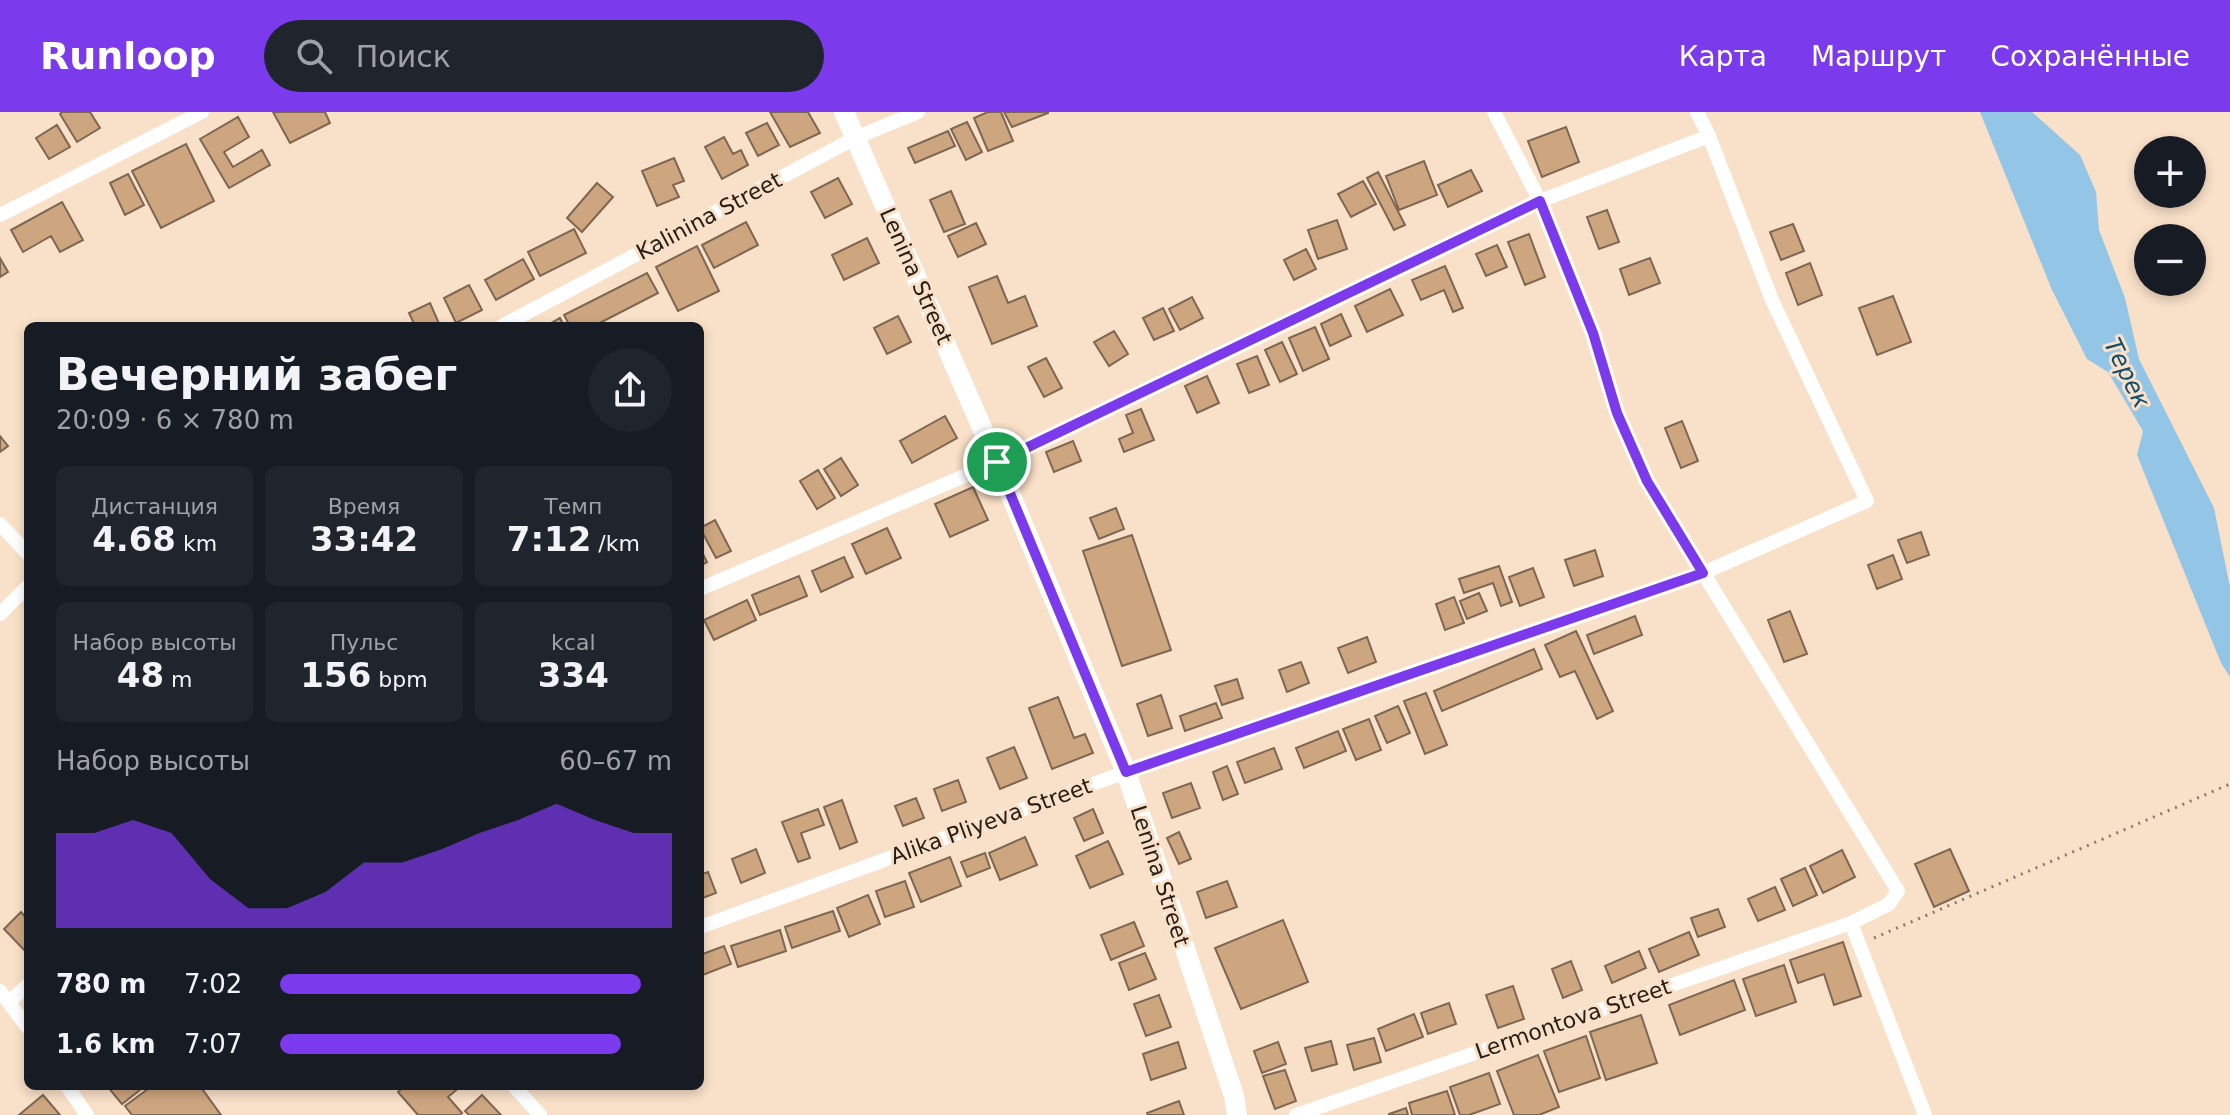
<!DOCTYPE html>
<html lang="ru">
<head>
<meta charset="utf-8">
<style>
  :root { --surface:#171b24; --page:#20242c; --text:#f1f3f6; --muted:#9ea1a6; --accent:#7c3aed }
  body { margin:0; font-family:"DejaVu Sans",sans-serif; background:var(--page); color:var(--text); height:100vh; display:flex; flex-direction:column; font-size:30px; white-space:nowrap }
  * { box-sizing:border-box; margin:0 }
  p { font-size:26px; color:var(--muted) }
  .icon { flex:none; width:44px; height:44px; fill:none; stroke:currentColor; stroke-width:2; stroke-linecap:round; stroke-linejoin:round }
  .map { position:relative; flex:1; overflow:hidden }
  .panel { position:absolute; left:24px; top:210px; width:680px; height:768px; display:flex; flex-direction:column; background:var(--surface); border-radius:12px; box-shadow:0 4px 12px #0003 }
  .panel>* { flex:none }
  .controls { position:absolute; left:2134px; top:24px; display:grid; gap:16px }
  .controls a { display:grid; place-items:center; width:72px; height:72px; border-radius:50%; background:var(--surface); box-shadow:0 4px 12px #0003; font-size:40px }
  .pin { position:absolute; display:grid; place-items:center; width:68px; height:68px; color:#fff; margin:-34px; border:4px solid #fff; border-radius:50%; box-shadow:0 2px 8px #0007 }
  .round { display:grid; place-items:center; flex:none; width:84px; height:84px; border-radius:42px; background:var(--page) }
  .summary { display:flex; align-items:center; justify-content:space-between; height:136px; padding:0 32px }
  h1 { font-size:44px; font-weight:700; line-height:60px }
  .stats { display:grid; grid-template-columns:repeat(3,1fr); gap:12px; height:136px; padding:8px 32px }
  .stats div { display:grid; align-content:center; border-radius:12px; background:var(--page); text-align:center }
  .stats b { font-size:34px; font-weight:700 }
  .stats small { font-size:22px; font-weight:400 }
  .stats p { font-size:22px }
  .chart { height:224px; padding:16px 32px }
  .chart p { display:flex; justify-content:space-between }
  .chart svg { width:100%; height:144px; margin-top:8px; fill:var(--accent); opacity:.7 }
  ul { padding:0 32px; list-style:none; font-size:26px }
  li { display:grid; grid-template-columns:128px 96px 1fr; align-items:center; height:60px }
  li i { height:20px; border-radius:10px; background:var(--accent) }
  header { display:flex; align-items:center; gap:48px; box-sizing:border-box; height:112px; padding:0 40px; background:var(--accent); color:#fff }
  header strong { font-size:38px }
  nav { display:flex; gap:44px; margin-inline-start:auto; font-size:28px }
  .search { width:560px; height:72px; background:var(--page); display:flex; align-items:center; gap:20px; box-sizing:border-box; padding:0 28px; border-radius:44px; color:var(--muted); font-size:30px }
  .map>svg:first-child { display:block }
</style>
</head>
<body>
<header>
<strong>Runloop</strong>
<div class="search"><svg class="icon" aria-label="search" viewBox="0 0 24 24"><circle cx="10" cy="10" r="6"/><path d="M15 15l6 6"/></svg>Поиск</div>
<nav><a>Карта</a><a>Маршрут</a><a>Сохранённые</a></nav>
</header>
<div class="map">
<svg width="2230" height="1003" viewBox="0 0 2230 1003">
  <rect width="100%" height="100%" fill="#f9e0c8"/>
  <path fill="#93c5e6" d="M1980,0H2032L2080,43L2096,80L2099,118L2125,186L2139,247L2214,396L2230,475V565L2221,551L2137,343L2143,319L2108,260L2087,247L2052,178Z"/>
  <path fill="#cda67f" stroke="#7d6752" stroke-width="2" d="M62,0H90L100,16L77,30L60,2Z
    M273,0H325L330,11L290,31Z
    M770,0H808L820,21L790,35Z
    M988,0H1001L1013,29L988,39L974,6Z
    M1004,0H1048V1L1012,15Z
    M238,5L249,25L224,40L233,55L262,38L270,53L229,76L200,27Z
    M967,10L982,40L966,48L951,17Z
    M767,11L779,33L758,44L746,21Z
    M57,13L70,35L49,47L36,26Z
    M1566,15L1579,50L1542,65L1528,29Z
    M948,19L955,34L915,51L908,36Z
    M724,25L733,42L741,38L748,53L722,67L705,35Z
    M186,32L214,89L161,116L132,59Z
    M674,46L684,69L673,73L679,85L657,94L642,59Z
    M1424,49L1437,83L1399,98L1386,64Z
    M1471,58L1482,79L1448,95L1438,73Z
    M1378,60L1405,113L1394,118L1367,66Z
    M128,62L144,93L125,103L110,71Z
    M838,66L852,92L825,106L811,80Z
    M1363,69L1376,92L1351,105L1338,82Z
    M597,71L613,85L582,120L567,106Z
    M951,79L965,112L944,120L930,88Z
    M62,90L83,128L60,140L51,124L23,140L11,118Z
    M1607,98L1619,130L1599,137L1587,105Z
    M1337,108L1347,137L1318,147L1308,118Z
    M746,110L758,133L714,156L702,133Z
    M976,111L986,132L958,145L948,124Z
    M1793,112L1804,139L1781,148L1770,120Z
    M574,117L586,141L540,164L528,140Z
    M1529,122L1545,165L1525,173L1508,130Z
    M867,126L879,151L844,168L832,143Z
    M1497,133L1507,155L1486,164L1476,142Z
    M697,134L719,179L678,199L656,155Z
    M1306,137L1316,157L1294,168L1284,148Z
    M0,146L8,160L0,165Z
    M1650,146L1660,171L1629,183L1620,157Z
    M523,147L534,167L496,188L485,168Z
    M1810,151L1822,183L1798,193L1786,161Z
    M1445,154L1463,196L1453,200L1444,178L1421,188L1412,168Z
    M647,161L658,181L594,214H570L564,203Z
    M997,164L1008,191L1025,184L1037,214L992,232L969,175Z
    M469,173L482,198L456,211L444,186Z
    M1390,177L1403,203L1367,220L1355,194Z
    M1893,184L1911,230L1877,243L1859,196Z
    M1192,185L1203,206L1180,218L1169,197Z
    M430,191L440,214H415L409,201Z
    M1163,196L1174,219L1154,228L1143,206Z
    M1341,202L1351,224L1330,234L1321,212Z
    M898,204L911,230L887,242L874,216Z
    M560,206L564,214H546Z
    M1315,215L1329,247L1303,259L1289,226Z
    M1114,219L1128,242L1109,254L1094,230Z
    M1282,230L1297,262L1280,270L1265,238Z
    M1257,244L1269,273L1249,281L1237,252Z
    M1046,246L1062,276L1044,285L1028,255Z
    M1207,264L1219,291L1197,301L1185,274Z
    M1141,297L1154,328L1124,340L1119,327L1133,321L1126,303Z
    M945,304L957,326L912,351L900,329Z
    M1682,309L1698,349L1681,356L1665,316Z
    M0,324L8,334L0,340Z
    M1073,329L1081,349L1054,360L1046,340Z
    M841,346L858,373L841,384L824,357Z
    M818,358L835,386L817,397L800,369Z
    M973,375L988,408L950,425L935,392Z
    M1116,396L1124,417L1099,427L1090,406Z
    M715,408L731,439L716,446L700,416Z
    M887,416L901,446L866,462L852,432Z
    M1921,420L1929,443L1907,451L1898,428Z
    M1132,423L1171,538L1122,554L1083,439Z
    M700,436L707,450L700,454Z
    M1595,438L1603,464L1574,474L1565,448Z
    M1893,443L1902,467L1877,477L1868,453Z
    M844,445L853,465L821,480L812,459Z
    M1499,454L1512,490L1501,494L1493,471L1464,481L1459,467Z
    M1533,456L1544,485L1520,494L1509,465Z
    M799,464L807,484L760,503L752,483Z
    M1479,481L1487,499L1467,507L1460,489Z
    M1454,485L1464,511L1445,518L1436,492Z
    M747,488L756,508L714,528L704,508Z
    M1790,499L1807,542L1784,550L1768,508Z
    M1635,504L1642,523L1594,542L1587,523Z
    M1576,519L1613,599L1597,607L1575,559L1560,565L1545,533Z
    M1367,525L1376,550L1348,561L1338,536Z
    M1534,537L1542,557L1442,599L1434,579Z
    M1301,550L1309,571L1287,580L1279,558Z
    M1237,567L1243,586L1222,593L1215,574Z
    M1426,581L1447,633L1425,642L1404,589Z
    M1161,583L1172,616L1148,624L1137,592Z
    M1058,585L1074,626L1085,622L1093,641L1052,657L1029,596Z
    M1216,591L1222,606L1185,619L1180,604Z
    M1398,594L1410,621L1387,631L1375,604Z
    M1369,607L1381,638L1356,648L1343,617Z
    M1338,619L1346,639L1304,656L1296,636Z
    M1014,635L1027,666L1000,677L987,646Z
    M1274,636L1282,657L1245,671L1237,650Z
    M1227,654L1238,682L1223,688L1213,660Z
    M958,668L966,690L942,699L934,677Z
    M1191,671L1200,696L1172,706L1163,681Z
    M916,686L924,706L903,714L895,694Z
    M842,688L857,730L840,737L824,695Z
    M818,697L824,713L801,721L810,746L798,750L782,710Z
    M1093,697L1103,721L1084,729L1074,706Z
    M1179,720L1191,747L1179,752L1167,726Z
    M1025,725L1037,753L1000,768L989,741Z
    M1108,729L1123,762L1090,776L1076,744Z
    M756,737L765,761L741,771L732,747Z
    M1950,737L1969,779L1934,795L1915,752Z
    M1842,738L1855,765L1823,781L1810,754Z
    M985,741L990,756L967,765L961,750Z
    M950,745L961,774L921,790L909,761Z
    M1805,756L1817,783L1793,794L1781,767Z
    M708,760L716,781L700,787V763Z
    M905,769L914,795L885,805L876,779Z
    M1227,769L1237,795L1206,806L1197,780Z
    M1775,775L1785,798L1758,809L1748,787Z
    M868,783L880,812L849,825L837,796Z
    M1718,797L1725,815L1698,825L1691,806Z
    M833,799L840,819L792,836L785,815Z
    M21,800L28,808V842L4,817Z
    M1283,808L1308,870L1241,897L1215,836Z
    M1134,810L1144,834L1111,848L1101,823Z
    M780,818L786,839L738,855L731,834Z
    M1689,820L1699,843L1659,860L1649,837Z
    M1843,830L1861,884L1834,893L1824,862L1798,871L1790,848Z
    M724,834L731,852L700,864V843Z
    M1639,839L1646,856L1612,871L1605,854Z
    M1145,841L1156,867L1129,878L1119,851Z
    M1571,849L1582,878L1563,886L1552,857Z
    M1784,853L1796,890L1756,904L1743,867Z
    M1734,868L1745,898L1680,923L1669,893Z
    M1513,874L1524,907L1498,916L1486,883Z
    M1159,883L1171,915L1146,924L1134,892Z
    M1449,891L1456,912L1428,922L1421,901Z
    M1414,902L1423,925L1386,939L1378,917Z
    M1641,903L1657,951L1606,968L1590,920Z
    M1586,924L1600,966L1559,980L1544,939Z
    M1374,926L1381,950L1354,958L1347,933Z
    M1331,929L1337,952L1312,959L1305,936Z
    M1178,930L1186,956L1151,968L1143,942Z
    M1278,930L1286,952L1262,961L1254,939Z
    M1538,943L1559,995L1539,1003H1514L1497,959Z
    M1285,958L1296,989L1275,997L1263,964Z
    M1489,961L1500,992L1469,1003H1460L1450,975Z
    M107,974H145L122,992Z
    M152,974H200L221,1003H132L125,994Z
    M405,974H461L448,985L462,1001L460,1003H418L398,980Z
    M1447,979L1455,1003H1412L1409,991Z
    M43,983L60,1003H19Z
    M482,983L501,1003H469L465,999Z
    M1179,989L1184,1003H1148L1147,1001Z
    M1406,996L1408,1003H1389V1002Z"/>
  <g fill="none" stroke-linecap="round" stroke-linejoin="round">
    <path stroke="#8a7969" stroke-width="3" stroke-dasharray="2 6" stroke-linecap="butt" d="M1874,826L2230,672"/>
    <path stroke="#fff" stroke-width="14" d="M1494,0L1540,89L1593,221L1617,301L1647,369L1898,779L1889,792L1851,811L1925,1003
      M0,103L202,0
      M502,214L855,26L918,0
      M0,412L28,442
      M700,477L997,350L1540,89L1709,24
      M0,502L28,474
      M700,815L1126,660L1703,461L1867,389L1772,188L1709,24L1697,0
      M0,879L28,916
      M10,889L28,873
      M67,974L87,1003
      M514,974L540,1003
      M1296,1003L1851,811"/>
    <path stroke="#fff" stroke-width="20" d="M844,0L997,350L1126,660L1234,984L1237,1003"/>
  </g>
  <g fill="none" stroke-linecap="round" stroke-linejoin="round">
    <defs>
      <path id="route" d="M1540,89L1593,221L1617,301L1647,369L1703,461L1126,660L997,350Z"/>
    </defs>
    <use href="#route" stroke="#fff" stroke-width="16"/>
    <use href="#route" stroke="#7c3aed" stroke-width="10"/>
  </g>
  <g text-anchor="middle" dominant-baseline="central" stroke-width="6" stroke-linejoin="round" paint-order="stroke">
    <g font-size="22" fill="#261d14" stroke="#f9e0c8">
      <text transform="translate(709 104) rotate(-28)">Kalinina Street</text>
      <text transform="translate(916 164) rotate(66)">Lenina Street</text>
      <text transform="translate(991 709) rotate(-20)">Alika Pliyeva Street</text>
      <text transform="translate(1160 764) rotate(72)">Lenina Street</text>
      <text transform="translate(1573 907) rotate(-19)">Lermontova Street</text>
    </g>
    <g font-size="24" font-style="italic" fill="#0f4c6c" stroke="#f9e0c8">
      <text transform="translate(2127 261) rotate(64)">Терек</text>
    </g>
  </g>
</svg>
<div class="controls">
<a>+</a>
<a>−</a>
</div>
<div class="pin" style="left:997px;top:350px;background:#1e9e55"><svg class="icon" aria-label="arrive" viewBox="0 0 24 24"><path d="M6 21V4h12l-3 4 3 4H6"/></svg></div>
<section class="panel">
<div class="summary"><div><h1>Вечерний забег</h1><p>20:09 · 6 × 780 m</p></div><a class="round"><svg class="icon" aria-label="share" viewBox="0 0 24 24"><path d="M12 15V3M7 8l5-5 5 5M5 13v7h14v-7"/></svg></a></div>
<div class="stats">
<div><p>Дистанция</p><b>4.68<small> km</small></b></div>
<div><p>Время</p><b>33:42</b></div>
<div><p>Темп</p><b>7:12<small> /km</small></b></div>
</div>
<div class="stats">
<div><p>Набор высоты</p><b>48<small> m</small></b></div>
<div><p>Пульс</p><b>156<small> bpm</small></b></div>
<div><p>kcal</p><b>334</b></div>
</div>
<div class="chart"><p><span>Набор высоты</span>60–67 m</p>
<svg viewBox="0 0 160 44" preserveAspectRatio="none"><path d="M0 44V15L10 15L20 11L30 15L40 29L50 38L60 38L70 33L80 24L90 24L100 20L110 15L120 11L130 6L140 11L150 15L160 15V44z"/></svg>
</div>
<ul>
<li><b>780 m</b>7:02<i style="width:92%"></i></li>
<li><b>1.6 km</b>7:07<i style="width:87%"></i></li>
</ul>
</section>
</div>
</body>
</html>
